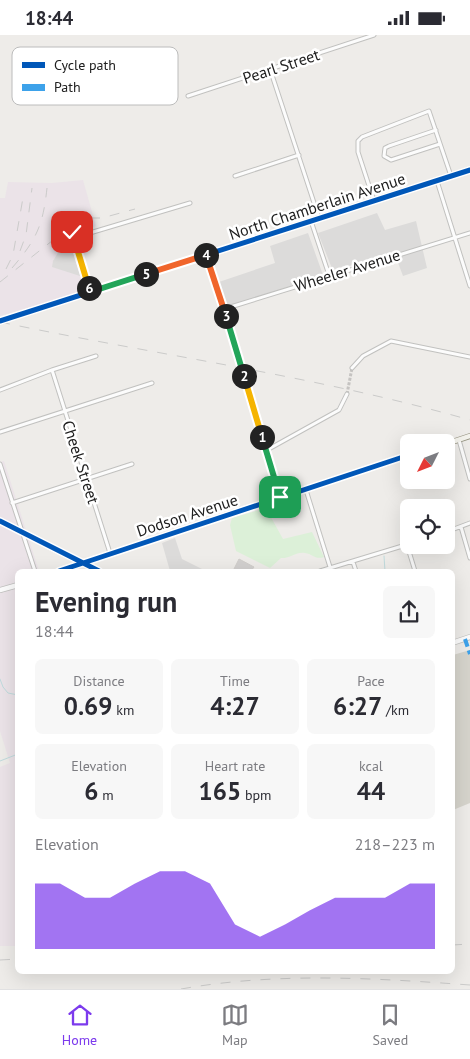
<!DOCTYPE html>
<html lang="en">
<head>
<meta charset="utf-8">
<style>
  :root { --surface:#fff; --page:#f7f7f7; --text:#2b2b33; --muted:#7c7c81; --line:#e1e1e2; --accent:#7c3aed }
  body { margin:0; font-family:"PT Sans",sans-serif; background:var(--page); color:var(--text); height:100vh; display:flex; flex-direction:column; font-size:19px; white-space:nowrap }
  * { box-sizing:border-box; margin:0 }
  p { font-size:16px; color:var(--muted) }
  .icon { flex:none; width:28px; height:28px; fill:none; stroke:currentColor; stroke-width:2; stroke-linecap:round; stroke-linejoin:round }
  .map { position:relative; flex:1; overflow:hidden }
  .drawer { position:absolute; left:15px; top:534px; width:440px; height:405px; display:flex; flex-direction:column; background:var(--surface); border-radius:8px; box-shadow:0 5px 20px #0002 }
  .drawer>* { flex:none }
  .needle { width:32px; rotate:228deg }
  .tools { position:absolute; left:400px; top:399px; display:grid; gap:10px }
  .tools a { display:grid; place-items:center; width:55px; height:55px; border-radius:8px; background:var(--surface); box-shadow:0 5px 20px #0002; font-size:25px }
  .pin { position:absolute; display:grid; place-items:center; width:42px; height:42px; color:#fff; margin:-21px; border-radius:10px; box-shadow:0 2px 8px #0006 }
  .km { position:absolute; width:25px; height:25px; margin:-12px; border-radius:50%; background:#222; color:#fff; font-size:14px; line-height:25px; text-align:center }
  .round { display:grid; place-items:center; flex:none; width:52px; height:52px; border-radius:8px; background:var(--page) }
  .overview { display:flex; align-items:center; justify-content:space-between; height:85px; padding:0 20px }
  h1 { font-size:28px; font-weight:800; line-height:38px }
  .metrics { display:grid; grid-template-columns:repeat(3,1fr); gap:8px; height:85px; padding:5px 20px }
  .metrics div { display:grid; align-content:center; border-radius:8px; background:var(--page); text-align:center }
  .metrics b { font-size:25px; font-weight:800 }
  .metrics small { font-size:14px; font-weight:400 }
  .metrics p { font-size:14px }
  .chart { height:140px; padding:10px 20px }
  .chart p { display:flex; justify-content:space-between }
  .chart svg { width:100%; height:90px; margin-top:5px; fill:var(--accent); opacity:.7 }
  .status { display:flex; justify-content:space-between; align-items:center; height:35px; padding:0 25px; background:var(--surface); direction:ltr }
  .status svg { height:14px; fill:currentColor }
  .dock { display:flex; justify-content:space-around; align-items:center; height:70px; border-top:1px solid var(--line); background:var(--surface); font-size:14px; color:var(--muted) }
  .dock a { display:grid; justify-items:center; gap:2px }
  .dock .on { color:var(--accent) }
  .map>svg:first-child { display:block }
</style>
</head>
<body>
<div class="status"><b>18:44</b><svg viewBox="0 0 49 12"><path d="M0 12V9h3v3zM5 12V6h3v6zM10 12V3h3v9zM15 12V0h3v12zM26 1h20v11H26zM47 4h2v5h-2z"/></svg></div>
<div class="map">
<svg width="470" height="954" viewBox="0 0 470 954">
  <rect width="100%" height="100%" fill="#eeece9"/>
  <path fill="#ebe3e8" d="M83,145L96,191L71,199L87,256L0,281V163H5L8,147L52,148Z
    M4,426L39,536H18L17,911H0V732L10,728L0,696V427Z"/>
  <path fill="#d6d4cc" d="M470,615V768L453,775V620Z"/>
  <path fill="#dcf0d8" d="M259,475H267L283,504L312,497L324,522C315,525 313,519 305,518C297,516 289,524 281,523L270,533L236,516L230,490L232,483Z"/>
  <path fill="#dcdbda" d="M377,178L385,195L416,186L427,233L403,241L394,217L333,236L318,198Z
    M308,198L323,240L225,273L216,248L275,228L270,211Z
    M68,201L80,240V241L52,232L53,226Z
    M175,503L182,524L206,536H170L162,508Z"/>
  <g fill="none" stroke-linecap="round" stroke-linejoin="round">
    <path stroke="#c0dbdd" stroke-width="1" d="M384,521L385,536
      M0,644L3,652L8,658L18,660
      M0,726L18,719"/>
  </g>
  <path fill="#d2d0cf" stroke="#d1cecb" d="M239,524L254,532L251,536H233Z"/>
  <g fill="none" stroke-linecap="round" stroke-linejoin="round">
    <path stroke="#c5c3c1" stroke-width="3" stroke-dasharray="3 1.5" stroke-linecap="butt" d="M347,359L352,333"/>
    <defs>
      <path id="minor" d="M270,34L319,183
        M188,61L374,0
        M436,95L389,111L385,113L384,121L391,125L440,109
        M235,141L299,120
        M437,146L470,251
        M374,166L358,117V106L362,102L429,76L451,141
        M311,186L329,240
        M72,197L90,257
        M73,203L190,168
        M206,220L280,462
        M224,274L470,198
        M352,333L363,321L391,306L470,322
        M52,335L110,518
        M0,355L52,335L96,321
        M0,397L152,348
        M459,405L470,444
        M267,415L339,375L347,359
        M0,429L35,536
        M306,455L330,532
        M12,468L132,429
        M461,492L470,523
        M446,497L470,488
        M407,510L415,536
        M353,527L356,536
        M320,536L409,509"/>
      <path id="tertiary" d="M0,286L470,135
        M59,536L82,528L99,536
        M0,555L18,550
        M452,608L470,602"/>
      <path id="secondary" d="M446,409L470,401
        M0,486L82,528L409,420"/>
    </defs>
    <use href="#minor" stroke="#c1c1bf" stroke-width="5"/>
    <use href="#tertiary" stroke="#c1c1bf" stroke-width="6"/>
    <use href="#secondary" stroke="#979583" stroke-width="6"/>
    <use href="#minor" stroke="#fcfcfc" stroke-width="3"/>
    <use href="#tertiary" stroke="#fcfcfc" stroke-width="4.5"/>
    <use href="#secondary" stroke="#f3f2ec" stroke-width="4.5"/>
    <path stroke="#cbcbca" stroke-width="1" stroke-dasharray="10 10" stroke-linecap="butt" d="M90,183H102L135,174
      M54,188L72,183
      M20,216L26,200L32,153
      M12,233C37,204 43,190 47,153
      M6,234L13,220L24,157
      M0,247L62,198L85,175
      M0,287C157,320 316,341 470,385
      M452,910L470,909
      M0,925L18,924
      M181,954C277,937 373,943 470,950"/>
    <path stroke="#3da2ea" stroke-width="4" stroke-dasharray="8 4" stroke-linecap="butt" d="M465,604L470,619"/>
    <defs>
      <path id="cycleway" d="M0,286L470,135
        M0,486L99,536
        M59,536L409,420"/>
    </defs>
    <use href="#cycleway" stroke="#fff" stroke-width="8"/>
    <use href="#cycleway" stroke="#0057b8" stroke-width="5"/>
  </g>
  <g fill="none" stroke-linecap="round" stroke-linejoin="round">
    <defs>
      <path id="split-1" d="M262,402L280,462"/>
      <path id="split-2" d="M244,341L262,402"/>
      <path id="split-3" d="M226,281L244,341"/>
      <path id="split-4" d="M206,220L226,281"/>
      <path id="split-5" d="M146,239L206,220"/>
      <path id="split-6" d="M89,253L90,257L146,239"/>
      <path id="split-7" d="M72,197L89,253"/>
    </defs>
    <use href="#split-1" stroke="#fff" stroke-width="10"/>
    <use href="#split-2" stroke="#fff" stroke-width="10"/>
    <use href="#split-3" stroke="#fff" stroke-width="10"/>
    <use href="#split-4" stroke="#fff" stroke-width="10"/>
    <use href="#split-5" stroke="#fff" stroke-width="10"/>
    <use href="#split-6" stroke="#fff" stroke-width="10"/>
    <use href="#split-7" stroke="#fff" stroke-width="10"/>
    <use href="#split-1" stroke="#22a559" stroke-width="6"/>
    <use href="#split-2" stroke="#f5b400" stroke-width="6"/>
    <use href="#split-3" stroke="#22a559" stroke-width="6"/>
    <use href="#split-4" stroke="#f0652b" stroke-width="6"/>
    <use href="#split-5" stroke="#f0652b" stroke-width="6"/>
    <use href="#split-6" stroke="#22a559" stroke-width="6"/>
    <use href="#split-7" stroke="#f5b400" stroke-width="6"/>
  </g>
  <g text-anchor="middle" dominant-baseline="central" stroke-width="5" stroke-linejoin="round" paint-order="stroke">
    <g font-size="16" fill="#202020" stroke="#fff">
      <text transform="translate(281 31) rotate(-18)">Pearl Street</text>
      <text transform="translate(317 171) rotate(-18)">North Chamberlain Avenue</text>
      <text transform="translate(347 235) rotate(-17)">Wheeler Avenue</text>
      <text transform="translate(81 427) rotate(72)">Cheek Street</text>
      <text transform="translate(187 480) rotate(-18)">Dodson Avenue</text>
    </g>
  </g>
  <rect x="12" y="12" width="166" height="58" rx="8" fill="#fff" stroke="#bcbcbc" stroke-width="1"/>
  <rect x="22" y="27" width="23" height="6" fill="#0057b8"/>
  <rect x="22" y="49" width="23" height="7" fill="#3da2ea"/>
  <g font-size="14" fill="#202020">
    <text x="54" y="35">Cycle path</text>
    <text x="54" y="57">Path</text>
  </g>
</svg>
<div class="tools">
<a><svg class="needle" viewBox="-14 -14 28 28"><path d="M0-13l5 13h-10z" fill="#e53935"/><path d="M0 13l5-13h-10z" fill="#7c7c81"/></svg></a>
<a><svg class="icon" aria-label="locate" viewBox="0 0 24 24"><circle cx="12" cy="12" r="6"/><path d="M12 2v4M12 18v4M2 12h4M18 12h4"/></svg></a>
</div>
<div class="pin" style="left:280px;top:462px;background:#1e9e55"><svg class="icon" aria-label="arrive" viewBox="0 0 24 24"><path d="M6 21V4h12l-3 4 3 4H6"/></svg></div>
<div class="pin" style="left:72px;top:197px;background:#d93025"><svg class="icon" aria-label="check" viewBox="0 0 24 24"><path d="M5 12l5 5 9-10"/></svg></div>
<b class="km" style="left:262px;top:402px">1</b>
<b class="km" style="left:244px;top:341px">2</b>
<b class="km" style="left:226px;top:281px">3</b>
<b class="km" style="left:206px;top:220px">4</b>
<b class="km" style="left:146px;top:239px">5</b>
<b class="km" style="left:89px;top:253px">6</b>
<section class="drawer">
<div class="overview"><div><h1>Evening run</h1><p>18:44</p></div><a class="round"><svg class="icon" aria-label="share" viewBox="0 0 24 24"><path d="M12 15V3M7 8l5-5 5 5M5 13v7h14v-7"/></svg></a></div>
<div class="metrics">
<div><p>Distance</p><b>0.69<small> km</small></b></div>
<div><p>Time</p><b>4:27</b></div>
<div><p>Pace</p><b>6:27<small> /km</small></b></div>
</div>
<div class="metrics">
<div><p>Elevation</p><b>6<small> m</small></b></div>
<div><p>Heart rate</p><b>165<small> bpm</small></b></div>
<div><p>kcal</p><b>44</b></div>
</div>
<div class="chart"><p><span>Elevation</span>218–223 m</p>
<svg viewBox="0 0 160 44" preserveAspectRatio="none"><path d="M0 44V12L10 12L20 19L30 19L40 12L50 6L60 6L70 12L80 32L90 38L100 32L110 25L120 19L130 19L140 19L150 12L160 12V44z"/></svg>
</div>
</section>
</div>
<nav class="dock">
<a class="on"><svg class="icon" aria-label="home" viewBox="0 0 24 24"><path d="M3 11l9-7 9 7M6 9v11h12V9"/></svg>Home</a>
<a><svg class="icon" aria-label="map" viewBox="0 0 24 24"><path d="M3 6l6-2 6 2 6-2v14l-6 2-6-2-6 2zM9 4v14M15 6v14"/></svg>Map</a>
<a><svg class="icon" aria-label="saved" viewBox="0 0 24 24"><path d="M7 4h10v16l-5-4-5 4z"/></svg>Saved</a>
</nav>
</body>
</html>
